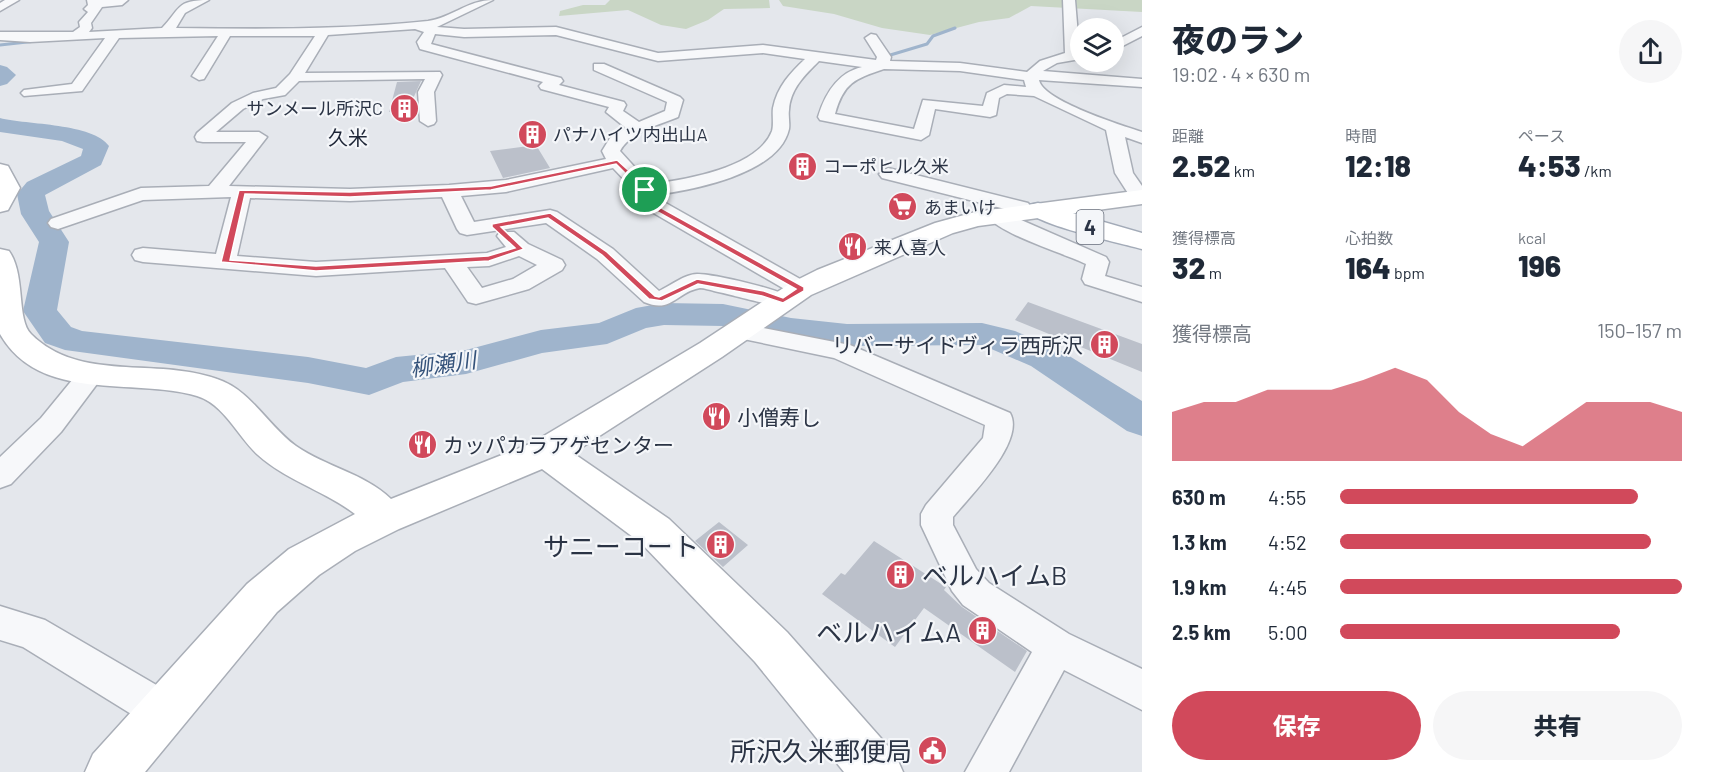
<!DOCTYPE html>
<html lang="ja">
<head>
<meta charset="utf-8">
<style>
  :root { --surface:#fff; --page:#f6f6f7; --text:#1f2937; --muted:#747a83; --accent:#d1495b }
  body { margin:0; font-family:Barlow,"Noto Sans JP",sans-serif; background:var(--page); color:var(--text); height:100vh; display:flex; flex-direction:column; font-size:22px; white-space:nowrap }
  * { box-sizing:border-box; margin:0 }
  p { font-size:20px; color:var(--muted) }
  .icon { flex:none; width:33px; height:33px; fill:none; stroke:currentColor; stroke-width:2; stroke-linecap:round; stroke-linejoin:round }
  .map { position:relative; flex:1; overflow:hidden }
  .side { display:flex; flex-direction:column; background:var(--surface); width:570px }
  .side>* { flex:none }
  .controls { position:absolute; left:1070px; top:18px; display:grid; gap:12px }
  .controls a { display:grid; place-items:center; width:54px; height:54px; border-radius:50%; background:var(--surface); box-shadow:0 6px 24px #0002; font-size:30px }
  .pin { position:absolute; display:grid; place-items:center; width:51px; height:51px; color:#fff; margin:-26px; border:3px solid #fff; border-radius:50%; box-shadow:0 2px 6px #0007 }
  .round { display:grid; place-items:center; flex:none; width:63px; height:63px; border-radius:32px; background:var(--page) }
  .headline { display:flex; align-items:center; justify-content:space-between; height:102px; padding:0 30px }
  h1 { font-size:33px; font-weight:800; line-height:45px }
  .stats { display:grid; grid-template-columns:repeat(3,1fr); gap:9px; height:102px; padding:6px 30px }
  .stats div { display:grid; align-content:center }
  .stats b { font-size:30px; font-weight:800 }
  .stats small { font-size:16px; font-weight:400 }
  .stats p { font-size:16px }
  .chart { height:168px; padding:12px 30px }
  .chart p { display:flex; justify-content:space-between }
  .chart svg { width:100%; height:108px; margin-top:6px; fill:var(--accent); opacity:.7 }
  .action { display:flex; gap:12px; margin-top:auto; padding:12px 30px }
  .action a { flex:1; height:69px; border-radius:36px; background:var(--accent); color:#fff; font-size:24px; font-weight:800; line-height:69px; text-align:center }
  .action a+a { background:var(--page); color:var(--text) }
  ul { padding:0 30px; list-style:none; font-size:20px }
  li { display:grid; grid-template-columns:96px 72px 1fr; align-items:center; height:45px }
  li i { height:15px; border-radius:8px; background:var(--accent) }
  main { display:flex; flex:1; min-height:0 }
  .map>svg:first-child { display:block }
</style>
</head>
<body>
<main>
<div class="map">
<svg width="1142" height="772" viewBox="0 0 1142 772">
  <rect width="100%" height="100%" fill="#e4e7ec"/>
  <path fill="#c9d6c5" d="M610,0H769L770,8L724,9L708,20L686,29L661,25L628,10L559,16L560,11L583,5H605Z
    M779,0H1142V12L1031,6L1009,18L979,22L930,35L882,28L834,14L783,6Z"/>
  <g fill="none" stroke-linecap="round" stroke-linejoin="round">
    <path stroke="#9fb4cc" stroke-width="3" d="M173,28L186,11L199,4
      M0,45L36,41
      M887,62V56L927,44L933,36L955,28"/>
    <path fill="#9fb4cc" fill-rule="evenodd" d="M0,65L7,67L16,75L7,84L0,86Z
      M0,118C27,125 93,123 109,146L101,165L45,195L49,211L69,242L57,310L71,327L82,331L308,357L366,368L396,357L466,350L541,330L599,323L636,308L664,303L723,304L791,318L847,324L982,323L1015,331L1058,349L1142,401V436L1127,431L1031,366L982,345L847,346L791,340L723,326L664,325L646,328L607,344L542,353L466,374L403,382L369,395L308,383L65,350L45,343L23,311L39,242L21,214L17,194L27,182L81,156L83,149L62,141L0,132Z"/>
  </g>
  <path fill="#bbc0ca" d="M421,81L407,112H389L397,82Z
    M536,145L550,168L503,178L490,151Z
    M1028,302L1142,344V372L1015,320Z
    M719,522L748,545L723,567L695,541Z
    M874,541L946,587L944,590L962,607L1027,651L1015,672L924,608L895,647L822,594L841,573L845,575Z"/>
  <g fill="none" stroke-linecap="round" stroke-linejoin="round">
    <defs>
      <path id="street" d="M5,0H19L0,11V3Z
        M87,0H128L122,5L102,7L91,23L92,28L89,32L162,28C181,9 175,0 209,0L185,13L176,28C260,29 344,30 428,21C451,18 468,0 493,0L437,27L464,29L556,27L658,53L763,45L876,60L877,57L865,38L871,34L876,35L891,57L890,61L960,63L1027,72L1040,61L1065,53L1063,0H1075L1080,59L1057,63L1043,71L1142,79V87L1039,80C1043,101 1121,125 1142,132V143L1125,137L1133,173L1142,186V202L1133,201L1115,173L1106,130L1034,96L1007,94L999,98L996,115L990,117L935,109L929,135L921,140L820,120L818,117C825,94 837,73 862,67L819,61C805,75 790,89 789,110C788,116 790,123 789,129C779,174 693,190 655,195V197L809,284L813,289L809,294H793L638,204L635,191L613,168L506,192L461,196L474,222L550,210L557,212L613,249L659,291C670,286 685,274 697,274C713,274 787,290 795,301L791,306C779,309 730,294 714,291C710,290 704,288 700,288C676,292 672,314 644,302L597,259L546,223L467,235L460,233L457,229L442,197L350,201L250,198L237,256L316,262L487,253L506,247L497,236L500,232H514L528,244L562,260L565,265L562,270L529,289L476,304L468,302L445,268L316,276L143,262L135,260L132,255L135,250L143,248L216,254L231,197L143,200L58,229L51,227L48,223L51,219L141,188L209,186L246,142H203L197,141L195,137L197,133L232,103L253,93L276,88L290,74L315,36H230L204,79L199,80L192,76L218,36L119,38L82,91L24,96L21,93L24,90L72,84L105,38L30,42L0,40V32H73L80,27L79,22L88,12L84,9L88,5ZM415,29L424,32L417,42L420,49L543,82L539,86L541,89L609,107L606,112L626,128L610,138L602,151L606,159L506,180L449,185L350,189L229,186L267,137L259,132H216L243,109L263,99L285,95L299,81L425,79L418,92L420,121L428,126L434,124L436,121L434,92L442,75L440,72L305,73L328,35ZM435,34L464,37L556,35L658,61L763,53L805,59C791,72 777,87 773,108C772,115 774,124 772,131C758,168 684,180 650,184L620,151C630,132 659,125 678,117L683,100L680,97L604,64H594V70L667,102L665,111L639,122L623,111L626,105L624,102L559,85L563,81L561,78L431,44ZM884,69L960,71L1024,80L1026,87L1004,85L987,93L983,106L923,100L914,129L835,114C844,82 855,79 884,69ZM519,256L537,265L513,279L482,288L467,267L489,266Z
        M1142,27V36L1113,51V42Z
        M888,168L1028,203L1031,207L1028,211L1021,213L882,178L879,174Z
        M996,209L1106,257L1109,262L1105,276L1142,287V302L1085,284L1082,279L1086,264C1063,253 999,234 986,215L989,211Z
        M738,323L850,345L1010,413C1026,441 971,495 953,517V525L976,569L989,583L1069,634L1142,669V710L1064,670L1009,772H965L1032,652L963,605L952,591L921,525V514L926,505L983,438L985,425L834,358L729,336L726,331L729,326Z
        M91,365L100,368L104,374L100,380L61,432L11,484L0,488V457L41,418L82,368Z
        M0,606L45,620L177,697L183,711L177,725L163,731L149,725L23,647L0,640Z"/>
      <path id="secondary" d="M0,164L8,166L20,188L8,210L0,212Z
        M1142,190V204L978,226L953,233L811,295L722,357L573,453L669,519L787,632L895,754L903,772H844L755,662L641,543L542,469L399,529L355,551L319,575L277,612L145,772H85L93,754L247,584L289,549L355,514C325,491 287,481 258,455C238,437 224,404 197,396C133,377 40,404 0,334V249L9,251C26,275 16,319 31,334C80,383 157,357 217,379C251,390 268,426 296,446C326,467 364,473 391,499L532,443L700,343L791,283L817,270L935,223L975,212Z"/>
      <path id="primary" d="M1038,203L1142,233V249C1120,243 1037,225 1026,210L1029,205Z"/>
    </defs>
    <use href="#street" stroke="#a9aeb7" stroke-width="3"/>
    <use href="#secondary" stroke="#a9aeb7" stroke-width="3"/>
    <use href="#primary" stroke="#a3abb8" stroke-width="3"/>
    <use href="#street" fill="#f7f8fa" fill-rule="evenodd"/>
    <use href="#secondary" fill="#fff" fill-rule="evenodd"/>
    <use href="#primary" fill="#fff" fill-rule="evenodd"/>
  </g>
  <path fill="#d1495b" stroke="#fff" stroke-width="1.5" fill-rule="evenodd" d="M617,160L648,188V199L652,203L804,287V291L783,303L762,296L698,284L662,301L649,299L602,255L548,218L501,227L524,249L489,261L316,271L221,262L239,190L350,192L491,186ZM616,164L642,190L641,200L647,206L796,289L783,298L764,291L697,279L659,297L655,296L607,252L550,213L492,224V227L515,248L488,256L316,266L230,260L245,194L350,197L491,190Z"/>
  <defs>
    <symbol id="building-disc" viewBox="-11 -11 22 22"><circle r="9.5" fill="#d1495b" stroke="#f4f6f9"/><path d="M-4-6H4V6H1V3H-1V6H-4ZM-2.5-4.3h1.7v1.8h-1.7ZM.8-4.3h1.7v1.8H.8ZM-2.5-1h1.7V.8h-1.7ZM.8-1h1.7V.8H.8Z" fill="#fff"/></symbol>
    <symbol id="supermarket-disc" viewBox="-11 -11 22 22"><circle r="9.5" fill="#d1495b" stroke="#f4f6f9"/><path d="M-6-5.5h2.5l.6 2H6L4.5 2H-2.5L-4.4-4H-6ZM-1.5 3.2a1.3 1.3 0 1 0 .1 0ZM3 3.2a1.3 1.3 0 1 0 .1 0Z" fill="#fff"/></symbol>
    <symbol id="restaurant-disc" viewBox="-11 -11 22 22"><circle r="9.5" fill="#d1495b" stroke="#f4f6f9"/><path d="M-5-6h1v4h1v-4h1v4h1v-4h1v5L-1.5 .5V6h-2V.5L-5-1ZM5-6V6H3V1.5H1.5Q1.5-4 5-6Z" fill="#fff"/></symbol>
    <symbol id="civic-disc" viewBox="-11 -11 22 22"><circle r="9.5" fill="#d1495b" stroke="#f4f6f9"/><path d="M-.6-6.5H3V-4.5H.6V-3L4-1V1h2V6H-6V1h2V-1L-.6-3ZM-1.2 2.5V6h2.4V2.5Z" fill="#fff"/></symbol>
  </defs>
  <g fill-rule="evenodd">
    <use href="#building-disc" x="388" y="92" width="33" height="33"/>
    <use href="#building-disc" x="516" y="118" width="33" height="33"/>
    <use href="#building-disc" x="786" y="150" width="33" height="33"/>
    <use href="#supermarket-disc" x="886" y="190" width="33" height="33"/>
    <use href="#restaurant-disc" x="836" y="230" width="33" height="33"/>
    <use href="#building-disc" x="1088" y="328" width="33" height="33"/>
    <use href="#restaurant-disc" x="700" y="400" width="33" height="33"/>
    <use href="#restaurant-disc" x="406" y="428" width="33" height="33"/>
    <use href="#building-disc" x="704" y="528" width="33" height="33"/>
    <use href="#building-disc" x="884" y="558" width="33" height="33"/>
    <use href="#building-disc" x="966" y="614" width="33" height="33"/>
    <use href="#civic-disc" x="916" y="734" width="33" height="33"/>
  </g>
  <g text-anchor="middle" dominant-baseline="central" stroke-width="4.5" stroke-linejoin="round" paint-order="stroke">
    <g font-size="18" fill="#2b3445" stroke="#f4f6f9" text-anchor="start">
      <text x="383" y="108" text-anchor="end">サンメール所沢C</text>
      <text x="553" y="134">パナハイツ内出山A</text>
      <text x="823" y="166">コーポヒル久米</text>
      <text x="924" y="207">あまいけ</text>
      <text x="874" y="247">来人喜人</text>
    </g>
    <g font-size="20" fill="#1d2536" stroke="#f4f6f9">
      <text x="348" y="137">久米</text>
    </g>
    <rect fill="#f4f6f9" stroke="#676e7b" stroke-width="1.5" x="1076.5" y="210" width="27" height="34" rx="4.5"/>
    <g font-size="20" font-weight="bold" fill="#2b3445">
      <text x="1090" y="227">4</text>
    </g>
    <g font-size="21" fill="#2b3445" stroke="#f4f6f9" text-anchor="start">
      <text x="1083" y="344" text-anchor="end">リバーサイドヴィラ西所沢</text>
      <text x="737" y="416">小僧寿し</text>
      <text x="443" y="444">カッパカラアゲセンター</text>
    </g>
    <g font-size="22" font-style="italic" fill="#34527a" stroke="#f4f6f9">
      <text transform="translate(443 363) rotate(-8)">柳瀬川</text>
    </g>
    <g font-size="26" fill="#2b3445" stroke="#f4f6f9" text-anchor="end">
      <text x="699" y="545">サニーコート</text>
      <text x="922" y="574" text-anchor="start">ベルハイムB</text>
      <text x="961" y="631">ベルハイムA</text>
      <text x="912" y="750">所沢久米郵便局</text>
    </g>
  </g>
</svg>
<div class="controls">
<a><svg class="icon" aria-label="layers" viewBox="0 0 24 24"><path d="M12 4l9 5-9 5-9-5zM3 14l9 5 9-5"/></svg></a>
</div>
<div class="pin" style="left:645px;top:190px;background:#1e9e55"><svg class="icon" aria-label="arrive" viewBox="0 0 24 24"><path d="M6 21V4h12l-3 4 3 4H6"/></svg></div>
</div>
<section class="side">
<div class="headline"><div><h1>夜のラン</h1><p>19:02 · 4 × 630 m</p></div><a class="round"><svg class="icon" aria-label="share" viewBox="0 0 24 24"><path d="M12 15V3M7 8l5-5 5 5M5 13v7h14v-7"/></svg></a></div>
<div class="stats">
<div><p>距離</p><b>2.52<small> km</small></b></div>
<div><p>時間</p><b>12:18</b></div>
<div><p>ペース</p><b>4:53<small> /km</small></b></div>
</div>
<div class="stats">
<div><p>獲得標高</p><b>32<small> m</small></b></div>
<div><p>心拍数</p><b>164<small> bpm</small></b></div>
<div><p>kcal</p><b>196</b></div>
</div>
<div class="chart"><p><span>獲得標高</span>150–157 m</p>
<svg viewBox="0 0 160 44" preserveAspectRatio="none"><path d="M0 44V24L10 20L20 20L30 15L40 15L50 15L60 11L70 6L80 11L90 24L100 33L110 38L120 29L130 20L140 20L150 20L160 24V44z"/></svg>
</div>
<ul>
<li><b>630 m</b>4:55<i style="width:87%"></i></li>
<li><b>1.3 km</b>4:52<i style="width:91%"></i></li>
<li><b>1.9 km</b>4:45<i style="width:100%"></i></li>
<li><b>2.5 km</b>5:00<i style="width:82%"></i></li>
</ul>
<div class="action"><a>保存</a><a>共有</a></div>
</section>
</main>
</body>
</html>
